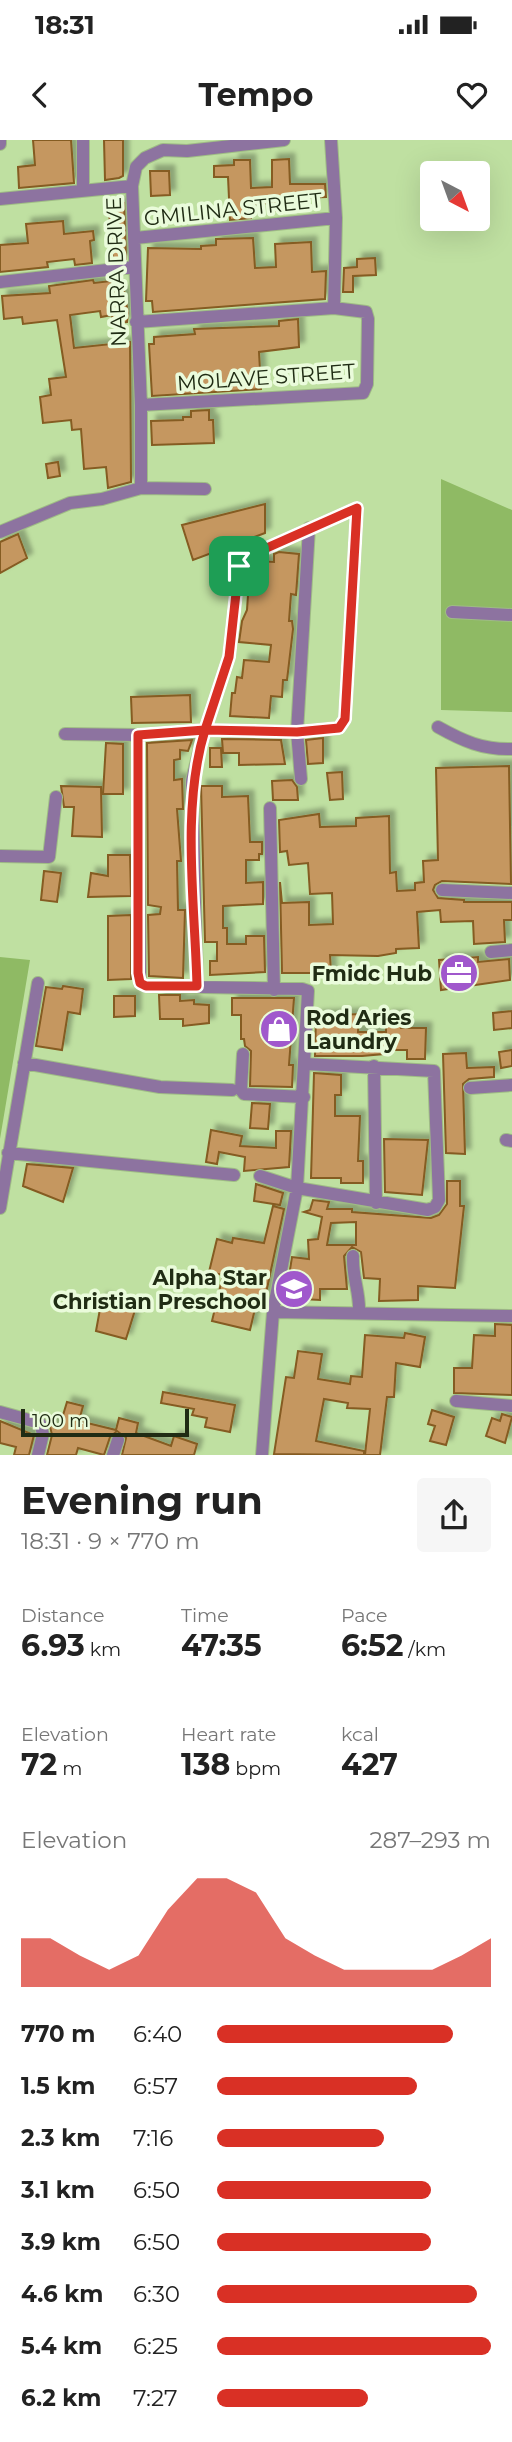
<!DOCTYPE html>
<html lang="en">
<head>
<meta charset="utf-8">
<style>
  :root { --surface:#fff; --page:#f6f6f6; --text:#222; --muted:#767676; --accent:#d93025 }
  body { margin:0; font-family:Montserrat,sans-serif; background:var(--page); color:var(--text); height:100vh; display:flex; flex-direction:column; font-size:26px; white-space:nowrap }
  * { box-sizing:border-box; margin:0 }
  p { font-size:23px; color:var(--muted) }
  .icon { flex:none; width:38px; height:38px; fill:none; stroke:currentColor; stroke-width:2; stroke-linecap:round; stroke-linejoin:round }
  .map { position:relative; height:1315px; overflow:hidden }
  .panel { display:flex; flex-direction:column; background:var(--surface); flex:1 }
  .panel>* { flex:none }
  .needle { width:46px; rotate:139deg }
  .tools { position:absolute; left:420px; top:21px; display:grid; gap:14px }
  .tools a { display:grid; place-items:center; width:70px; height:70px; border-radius:7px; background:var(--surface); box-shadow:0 7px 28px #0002; font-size:35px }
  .scale { position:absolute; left:21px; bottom:18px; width:168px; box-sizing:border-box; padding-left:7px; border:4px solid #202c14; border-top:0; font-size:19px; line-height:24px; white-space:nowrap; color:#202c14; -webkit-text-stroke:5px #eafbdb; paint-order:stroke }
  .pin { position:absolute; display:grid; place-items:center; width:60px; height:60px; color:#fff; margin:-30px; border-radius:14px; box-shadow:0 4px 10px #0006 }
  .round { display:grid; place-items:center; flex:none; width:74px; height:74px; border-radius:7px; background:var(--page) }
  .headline { display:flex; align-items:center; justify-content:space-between; height:119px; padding:0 21px }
  h1 { font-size:38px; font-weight:700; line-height:52px }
  .figures { display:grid; grid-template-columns:repeat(3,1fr); gap:10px; height:119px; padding:7px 21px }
  .figures div { display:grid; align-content:center }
  .figures b { font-size:30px; font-weight:700 }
  .figures small { font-size:19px; font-weight:400 }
  .figures p { font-size:19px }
  .chart { height:196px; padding:14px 21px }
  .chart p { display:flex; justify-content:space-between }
  .chart svg { width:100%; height:126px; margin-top:7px; fill:var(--accent); opacity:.7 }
  ul { padding:0 21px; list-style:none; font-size:23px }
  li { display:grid; grid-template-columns:112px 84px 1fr; align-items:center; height:52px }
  li i { height:18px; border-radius:9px; background:var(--accent) }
  .status { display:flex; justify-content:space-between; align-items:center; height:49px; padding:0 35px; background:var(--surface); direction:ltr }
  .status svg { height:19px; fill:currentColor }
  header { display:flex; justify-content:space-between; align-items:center; height:91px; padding:0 21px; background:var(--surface); font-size:32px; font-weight:700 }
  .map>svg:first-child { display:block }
</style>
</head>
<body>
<div class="status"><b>18:31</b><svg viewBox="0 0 49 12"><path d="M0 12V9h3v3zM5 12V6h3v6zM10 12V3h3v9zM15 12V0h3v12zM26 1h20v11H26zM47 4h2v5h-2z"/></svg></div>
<header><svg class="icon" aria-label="back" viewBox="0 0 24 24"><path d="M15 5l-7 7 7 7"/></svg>Tempo<svg class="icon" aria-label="heart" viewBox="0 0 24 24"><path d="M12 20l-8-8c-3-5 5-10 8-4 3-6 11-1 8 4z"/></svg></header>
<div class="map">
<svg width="512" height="1315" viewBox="0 0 512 1315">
  <defs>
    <filter id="shadow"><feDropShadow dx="5.5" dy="-5.5" stdDeviation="2" flood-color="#0004"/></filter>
  </defs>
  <rect width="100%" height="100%" fill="#bfe0a1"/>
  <path fill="#8fba64" d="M441,339L512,370V572L441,570Z
    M0,817L30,820L0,999Z"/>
  <path fill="#c59760" stroke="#855b21" stroke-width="2" fill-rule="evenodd" filter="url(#shadow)" d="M33,0H71L74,43L19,48L18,27L35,25Z
    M104,0H123V36L119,38L105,40Z
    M289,19L290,44H325L326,57L296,58V70L273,71L272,63L250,64L251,78L230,80L228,37H214V26L234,25V20H250L251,48L272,47V20Z
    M150,31H169L170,55L151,56Z
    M124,63L126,119L114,120L107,92L111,91L108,65Z
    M63,81L64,94L93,91L94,100L90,101L92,123L75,125L74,119L47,122L48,127L0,132V105L28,103L26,84Z
    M253,98L255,128L276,127L275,104L311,102L312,132L326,131L325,159L153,172L152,161H146L148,108L201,109V106L216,105V99Z
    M375,118L376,135L353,136V152H343L344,128L357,127V119Z
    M93,140L94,143L111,141L112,153L124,151L128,173L127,182L113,183L112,175L101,177L100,171L70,175L74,208L130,202L131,342L108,348L106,327L84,329L81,289L72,290L71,280L43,283L40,257L51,255L49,239L66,237L57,180L23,184L22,177L4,179L2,156L50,153L49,146Z
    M298,179L299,207L259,212L261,249L152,256L149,204H154V197L195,194L194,189L279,186V181Z
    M209,270V280H213L214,303L152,305L151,281L183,280V277H191V271Z
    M58,322L60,336L48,338L46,324Z
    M265,364V393L193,420L182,385Z
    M18,394L27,418L0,433V402Z
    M279,412L299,414L296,455L291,454L289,481H292L293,489L287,540H283L282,557L271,556L269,578L230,576L232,553H235L237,537L242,538L244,520L269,522L271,505L239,502L242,481L247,470L250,425L259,421L274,422V414Z
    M190,555L191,582L132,583L131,557Z
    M323,598V623L308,624L306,600Z
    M222,599L281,600L285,624L239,625V613H223Z
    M192,600L188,611L180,610V619L174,620V640L182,639L183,669H177L181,721H177L178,770H185L183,838L149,836L148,775L160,774L161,767L148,765L147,603Z
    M106,603L123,604V654H103Z
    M210,608H221L222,627H210Z
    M509,626L511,744L442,741L435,745L433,750L438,758L464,760V762H512V780H504L505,802L474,804L473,781L441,782L440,770L417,772L419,808L396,809V813L378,816L330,815L331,833H282L280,742L282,763L309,762V785L333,784L332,753L310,754L308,723L289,725L287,711L280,712L279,680L319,674L320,687L356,686V678L389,676L390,733L396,732L397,751L415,750V743L424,742L423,721L438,720L436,628Z
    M342,632L343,659L330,660L327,633Z
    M292,640L297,647L298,660H273L272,641Z
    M61,646L101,647L102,697L72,696L74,667H64Z
    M201,646H222V657L248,656L250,702H262V714H259V720H246V743L263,742V764L223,766V788H227V804H246V796H264L265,832L210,835V821H217V802H205Z
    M108,715H130L131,756L88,757L91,733L108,736Z
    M44,731L61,733L57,762L41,760Z
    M131,775V839L108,840V776Z
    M478,817V822L509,819L510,840L441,850L439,820Z
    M63,846L83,849L80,874L68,872L62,910L36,906L46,847L62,849Z
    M159,855H180V861L194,860V864L209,865V883L183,886V879H160Z
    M114,856H135V876L114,877Z
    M232,858H294L289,925H293L292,947L250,946L251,911L245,906L244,899H241V875H232Z
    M512,871V888L494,890L493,873Z
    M359,874L358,892H386V876H402L401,888H426L425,919H407V910H384V914L362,916H315L316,876Z
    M512,910V926L501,928L499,912Z
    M466,913L467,928L494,927V937L469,939L463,944L465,1014L446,1013L443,914Z
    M314,933L341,935V955H335V976H360L358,1021H363V1043H341V1038H311Z
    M252,963L270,964L268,989L250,988Z
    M211,990L242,996L240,1006L276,1008V991H291L289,1027L244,1031L245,1017L219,1012L217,1024L206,1022Z
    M384,999L428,1000L422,1055L385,1052Z
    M27,1024L73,1028L63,1062L23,1046Z
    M447,1041H460V1066H464L455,1148L418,1146V1160L379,1161L380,1139L364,1138L361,1112L352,1107L344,1116L347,1149H320V1160L302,1159L301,1163L285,1161L292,1117L309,1119L308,1100L318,1099L322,1077L304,1072L310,1070L313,1060L329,1062L327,1069H352V1072L431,1078L439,1075L447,1064ZM356,1082V1105H327L331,1083Z
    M256,1044L283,1053L280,1065L254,1061Z
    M273,1066L284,1069L265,1158L258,1156L250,1190L212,1181L223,1135L209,1132L217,1099L232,1103L233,1098L264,1103Z
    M102,1158L135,1170L126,1199L96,1191Z
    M495,1184L512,1185V1255L454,1253V1228H472L474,1195L495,1196Z
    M405,1193L425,1197L420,1227L396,1223L394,1257H387L380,1315H365L370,1269L347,1268L348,1263L324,1259L316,1301L364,1311V1315L274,1314L286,1237L294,1238L298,1211L322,1214L318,1239L350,1244L351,1236L362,1237L365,1195L404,1198Z
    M163,1252L235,1265L230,1292L205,1287L207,1278L192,1275L194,1269L161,1263Z
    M67,1262L83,1266L79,1281L116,1290L119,1278L138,1283L136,1293L171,1306L174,1296L197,1304L194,1315H122L126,1298L117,1291L110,1297L104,1315L78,1308L76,1315H47L52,1295L49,1282L60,1285Z
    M432,1270L454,1277L446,1305L430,1301L435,1286L428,1284Z
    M502,1274L512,1277L505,1303L486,1296L492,1278L500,1281Z
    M0,1281L34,1295L29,1315H14L16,1307L0,1303Z"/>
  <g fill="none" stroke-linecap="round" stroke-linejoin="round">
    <defs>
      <path id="minor" d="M331,0L336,78L334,168
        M0,4V0
        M83,49V0
        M0,59L132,46
        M135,98L336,78
        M0,142L134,127
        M136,182L334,168L366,172L368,179L367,244L363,253L141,265
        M141,348V265L132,46L136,27L145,18L163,10L187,11L284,0
        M0,392L70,363L102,359L141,348L205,349
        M452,472L512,475
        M438,587C463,601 483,610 512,609
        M65,594L138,595L205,590L297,592L339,588L345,579L357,368L244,418L239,426L229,517L205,590C200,607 196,623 192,641L197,846
        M138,595L140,843L146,846L302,849L308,851L297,1048L273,1172L262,1315
        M301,639L297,592L309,388
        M270,668L274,850
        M0,716L49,717L56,657
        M442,750L512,753
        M491,812L512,810
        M243,914L241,950L244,954L304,957
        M24,923L160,947L232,950
        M374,926L376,1063
        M470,948L512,945
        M506,1000L512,1001
        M8,1013L234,1035
        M260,1036L297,1048L428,1070L435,1067L439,1060L434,931L306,924
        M0,1068L38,843
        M353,1116C352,1137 360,1152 359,1172
        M273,1172L512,1176
        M456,1261L512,1266
        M0,1272L40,1283L43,1294L38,1315
        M113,1315L118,1300"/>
    </defs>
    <use href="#minor" stroke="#9fbc85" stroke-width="14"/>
    <use href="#minor" stroke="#8d73a0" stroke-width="12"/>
  </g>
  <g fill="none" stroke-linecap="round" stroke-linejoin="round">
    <defs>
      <path id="route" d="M239,426L229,517L205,590L138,595V833L140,843L146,846H197C195,764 181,668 205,590L297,592L339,588L345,579L357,368L244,418L239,426"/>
    </defs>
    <use href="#route" stroke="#fff" stroke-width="14"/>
    <use href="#route" stroke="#d93025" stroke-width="9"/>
  </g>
  <defs>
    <symbol id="office-disc" viewBox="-11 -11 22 22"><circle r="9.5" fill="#a058cc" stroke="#eafbdb"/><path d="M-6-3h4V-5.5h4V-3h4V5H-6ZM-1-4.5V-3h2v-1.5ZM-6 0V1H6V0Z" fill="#fff"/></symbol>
    <symbol id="shop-disc" viewBox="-11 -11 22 22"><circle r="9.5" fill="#a058cc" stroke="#eafbdb"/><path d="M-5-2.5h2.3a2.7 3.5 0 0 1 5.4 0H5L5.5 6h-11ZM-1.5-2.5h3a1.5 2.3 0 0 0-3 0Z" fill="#fff"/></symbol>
    <symbol id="school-disc" viewBox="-11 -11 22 22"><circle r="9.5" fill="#a058cc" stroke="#eafbdb"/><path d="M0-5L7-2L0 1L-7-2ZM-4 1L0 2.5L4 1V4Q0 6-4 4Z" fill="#fff"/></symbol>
  </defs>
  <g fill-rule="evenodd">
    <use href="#office-disc" x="437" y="811" width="44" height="44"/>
    <use href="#shop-disc" x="257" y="867" width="44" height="44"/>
    <use href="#school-disc" x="272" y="1127" width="44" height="44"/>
  </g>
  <g text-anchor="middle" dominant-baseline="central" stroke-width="7" stroke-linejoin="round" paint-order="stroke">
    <g font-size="21" fill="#202c14" stroke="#eafbdb">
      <text transform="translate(233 69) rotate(-6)">GMILINA STREET</text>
      <text transform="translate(116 132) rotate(-92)">NARRA DRIVE</text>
      <text transform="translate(266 237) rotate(-4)">MOLAVE STREET</text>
    </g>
    <g font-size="21" font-weight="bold" fill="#202c14" stroke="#eafbdb" text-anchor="end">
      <text x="432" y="833">Fmidc Hub</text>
      <text x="306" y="877" text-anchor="start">Rod Aries<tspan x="306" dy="24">Laundry</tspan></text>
      <text x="267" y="1137">Alpha Star<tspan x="267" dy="24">Christian Preschool</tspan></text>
    </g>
  </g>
</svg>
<div class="tools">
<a><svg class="needle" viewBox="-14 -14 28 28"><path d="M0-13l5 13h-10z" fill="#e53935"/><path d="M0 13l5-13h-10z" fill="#767676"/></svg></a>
</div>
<div class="scale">100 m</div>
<div class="pin" style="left:239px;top:426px;background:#1e9e55"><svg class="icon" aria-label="arrive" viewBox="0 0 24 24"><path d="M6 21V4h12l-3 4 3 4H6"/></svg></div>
</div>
<section class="panel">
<div class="headline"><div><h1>Evening run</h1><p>18:31 · 9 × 770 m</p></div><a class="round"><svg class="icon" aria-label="share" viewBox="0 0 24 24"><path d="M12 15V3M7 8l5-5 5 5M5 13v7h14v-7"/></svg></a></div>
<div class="figures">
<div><p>Distance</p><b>6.93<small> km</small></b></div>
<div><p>Time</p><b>47:35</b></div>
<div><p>Pace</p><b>6:52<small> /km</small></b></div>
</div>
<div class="figures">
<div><p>Elevation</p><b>72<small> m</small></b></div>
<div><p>Heart rate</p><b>138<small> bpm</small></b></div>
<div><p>kcal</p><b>427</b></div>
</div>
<div class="chart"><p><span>Elevation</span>287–293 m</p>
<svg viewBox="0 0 160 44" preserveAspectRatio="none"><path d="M0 44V27L10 27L20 33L30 38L40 33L50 17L60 6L70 6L80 11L90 27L100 33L110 38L120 38L130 38L140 38L150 33L160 27V44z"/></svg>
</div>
<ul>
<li><b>770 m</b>6:40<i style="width:86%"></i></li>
<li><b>1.5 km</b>6:57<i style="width:73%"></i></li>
<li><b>2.3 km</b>7:16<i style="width:61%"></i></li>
<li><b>3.1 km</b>6:50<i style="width:78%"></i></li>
<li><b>3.9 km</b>6:50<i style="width:78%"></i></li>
<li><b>4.6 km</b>6:30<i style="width:95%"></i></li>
<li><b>5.4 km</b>6:25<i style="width:100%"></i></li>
<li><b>6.2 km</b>7:27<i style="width:55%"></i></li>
</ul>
</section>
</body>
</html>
